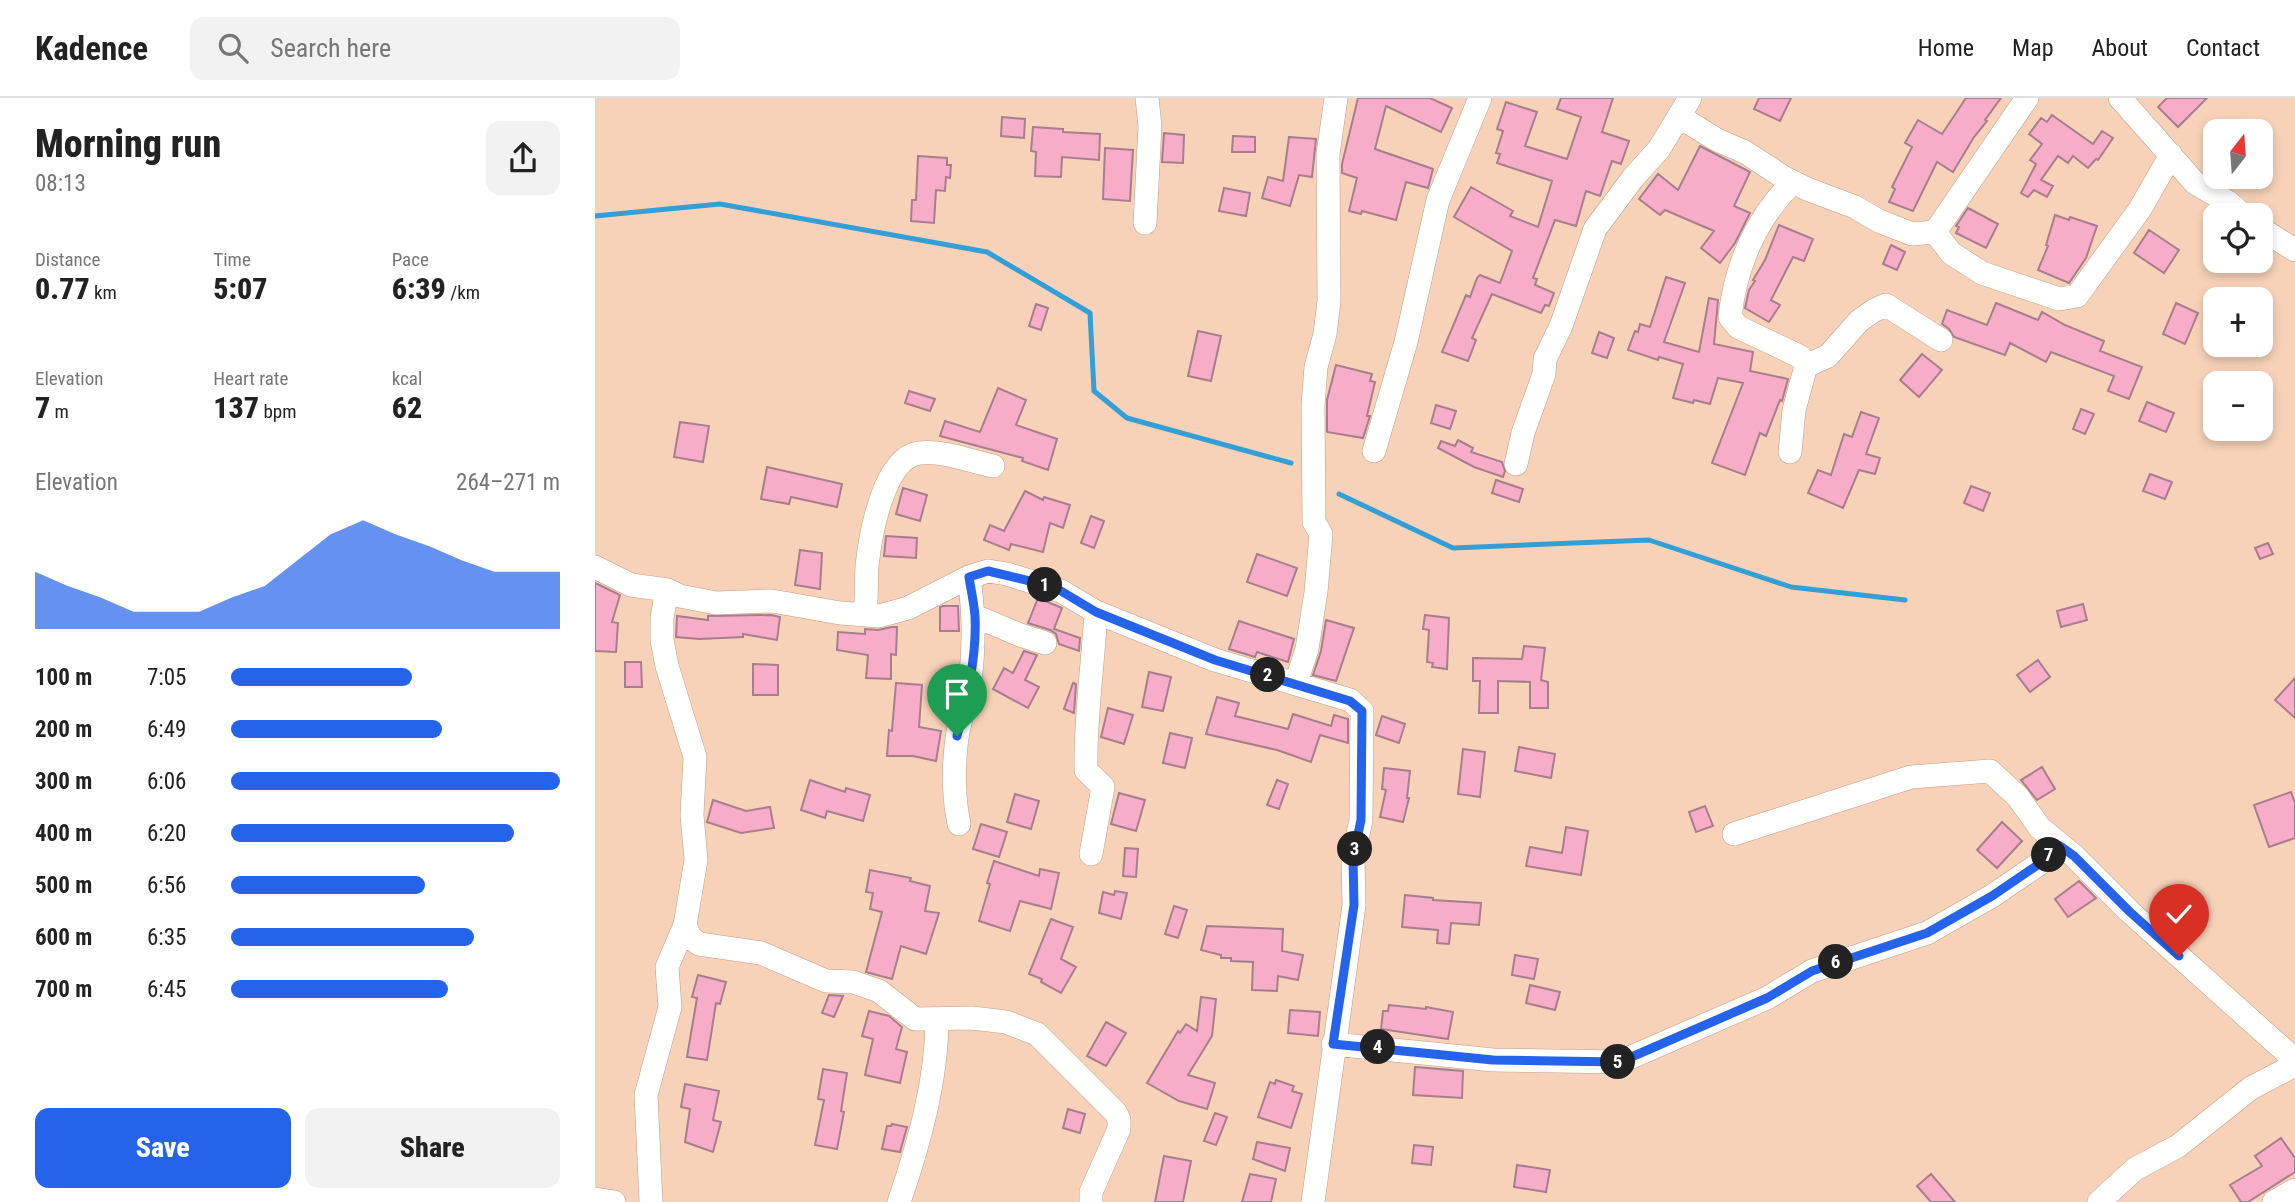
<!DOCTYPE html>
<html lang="en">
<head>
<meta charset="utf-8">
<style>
  :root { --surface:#fff; --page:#f2f2f2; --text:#222; --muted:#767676; --line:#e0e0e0; --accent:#2563eb }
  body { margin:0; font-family:"Roboto Condensed",sans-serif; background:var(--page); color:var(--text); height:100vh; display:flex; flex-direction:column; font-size:26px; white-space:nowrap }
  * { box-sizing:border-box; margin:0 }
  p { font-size:23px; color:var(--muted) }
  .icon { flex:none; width:38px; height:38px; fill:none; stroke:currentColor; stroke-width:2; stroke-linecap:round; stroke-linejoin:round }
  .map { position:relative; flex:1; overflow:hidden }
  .sheet { display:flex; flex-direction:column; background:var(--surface); width:595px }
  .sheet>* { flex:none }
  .needle { width:46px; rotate:17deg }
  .fabs { position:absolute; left:1608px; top:21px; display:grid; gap:14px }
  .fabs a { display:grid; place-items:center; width:70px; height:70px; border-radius:14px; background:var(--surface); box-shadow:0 4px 10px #0003; font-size:35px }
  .pin { position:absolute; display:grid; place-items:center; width:60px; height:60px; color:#fff; margin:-72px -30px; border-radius:50% 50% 50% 0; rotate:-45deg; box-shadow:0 0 7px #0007 }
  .pin .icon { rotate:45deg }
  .km { position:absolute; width:35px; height:35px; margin:-18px; border-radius:50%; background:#222; color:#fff; font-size:19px; line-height:35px; text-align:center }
  .round { display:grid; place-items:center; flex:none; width:74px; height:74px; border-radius:14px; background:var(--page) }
  .head { display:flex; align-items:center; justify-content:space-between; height:119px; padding:0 35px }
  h1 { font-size:38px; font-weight:800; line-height:52px }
  .figures { display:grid; grid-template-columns:repeat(3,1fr); gap:10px; height:119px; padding:7px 35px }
  .figures div { display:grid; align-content:center }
  .figures b { font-size:30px; font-weight:800 }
  .figures small { font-size:19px; font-weight:400 }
  .figures p { font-size:19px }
  .chart { height:196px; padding:14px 35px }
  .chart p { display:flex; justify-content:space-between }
  .chart svg { width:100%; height:126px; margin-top:7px; fill:var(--accent); opacity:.7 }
  .primary-button { display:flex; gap:14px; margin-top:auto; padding:14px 35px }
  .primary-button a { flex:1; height:80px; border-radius:14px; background:var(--accent); color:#fff; font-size:28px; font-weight:800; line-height:80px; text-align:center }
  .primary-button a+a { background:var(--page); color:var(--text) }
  ul { padding:0 35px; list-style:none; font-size:23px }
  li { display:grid; grid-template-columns:112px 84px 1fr; align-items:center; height:52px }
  li i { height:18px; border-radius:9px; background:var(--accent) }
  header { display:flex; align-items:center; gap:42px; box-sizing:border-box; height:98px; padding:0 35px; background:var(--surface); border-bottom:2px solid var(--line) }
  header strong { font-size:33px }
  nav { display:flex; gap:38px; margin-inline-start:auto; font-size:24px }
  .search { width:490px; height:63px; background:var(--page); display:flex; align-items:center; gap:18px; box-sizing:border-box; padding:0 24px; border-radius:14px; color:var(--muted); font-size:26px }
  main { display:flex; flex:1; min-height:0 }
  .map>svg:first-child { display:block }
</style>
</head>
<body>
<header>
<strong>Kadence</strong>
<div class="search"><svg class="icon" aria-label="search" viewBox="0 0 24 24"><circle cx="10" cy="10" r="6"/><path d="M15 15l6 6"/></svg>Search here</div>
<nav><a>Home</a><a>Map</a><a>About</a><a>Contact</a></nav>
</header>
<main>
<section class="sheet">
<div class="head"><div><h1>Morning run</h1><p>08:13</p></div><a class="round"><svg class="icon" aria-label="share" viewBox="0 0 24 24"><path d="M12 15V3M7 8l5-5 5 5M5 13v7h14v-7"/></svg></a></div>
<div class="figures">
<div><p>Distance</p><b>0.77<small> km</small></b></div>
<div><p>Time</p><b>5:07</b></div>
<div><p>Pace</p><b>6:39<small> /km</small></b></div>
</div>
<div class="figures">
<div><p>Elevation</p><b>7<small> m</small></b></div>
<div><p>Heart rate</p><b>137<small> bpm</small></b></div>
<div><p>kcal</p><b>62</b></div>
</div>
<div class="chart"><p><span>Elevation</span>264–271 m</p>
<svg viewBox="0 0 160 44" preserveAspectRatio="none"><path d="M0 44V24L10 29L20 33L30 38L40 38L50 38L60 33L70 29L80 20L90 11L100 6L110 11L120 15L130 20L140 24L150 24L160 24V44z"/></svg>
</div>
<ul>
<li><b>100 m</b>7:05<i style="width:55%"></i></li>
<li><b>200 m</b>6:49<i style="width:64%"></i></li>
<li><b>300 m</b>6:06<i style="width:100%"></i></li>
<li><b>400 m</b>6:20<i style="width:86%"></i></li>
<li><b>500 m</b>6:56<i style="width:59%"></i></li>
<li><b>600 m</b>6:35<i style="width:74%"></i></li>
<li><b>700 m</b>6:45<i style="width:66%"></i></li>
</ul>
<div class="primary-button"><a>Save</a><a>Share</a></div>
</section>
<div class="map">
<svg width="1700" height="1104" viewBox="0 0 1700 1104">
  <rect width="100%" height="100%" fill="#f7d2b9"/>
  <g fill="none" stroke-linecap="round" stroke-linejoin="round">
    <path stroke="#329fd6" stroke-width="5" d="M0,118L125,106L392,154L495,215L499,293L532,320L696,365
      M744,396L858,450L1054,442L1196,489L1310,502"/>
  </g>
  <path fill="#f7acc7" stroke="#a77e8d" stroke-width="2" d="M763,0H835L857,10L846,34L791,8L780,51L838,71L833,90L811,84L801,122L767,113L766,116L754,113L762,80L747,75V66Z
    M966,0H1018L1007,34L1034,43L1026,66L1017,63L1005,98L991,93L981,128L960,122L938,180L942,181L940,187L959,195L954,208L950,207L946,215L897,196L877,240L881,242L873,263L847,254L871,197L875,199L882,180L885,177L905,185L917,153L859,119L876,89L918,113L915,118L943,129L957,83L902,65L905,56L901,55L908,33L902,31L911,4L942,14L930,48L972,61L986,19L962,11Z
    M1164,0H1196L1185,23L1159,11Z
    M1371,0H1406L1390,22L1392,23L1379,39L1358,74L1342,64L1318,113L1294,104L1300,91L1297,89L1317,49L1310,45L1323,22L1347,36Z
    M1572,0H1612L1583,29L1563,9Z
    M1457,17L1498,46L1507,33L1518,40L1503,62L1501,61L1493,70L1478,58L1473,65L1463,58L1446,82L1458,88L1452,99L1439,92L1433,99L1426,95L1441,66L1435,62L1447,46L1434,36L1446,20L1452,24Z
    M407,19L430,21L429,40L406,38Z
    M438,29L468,31V34L505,36L504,62L467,59L466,79L440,78L441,54L436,53Z
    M569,35L589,37L588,65L567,64Z
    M638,38L660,39V54H637Z
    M694,39L721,41L717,79L704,77L695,108L667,100L673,79L688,83Z
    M1105,48L1155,74L1139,108L1155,115L1140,145L1125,165L1106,150L1119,133L1070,112L1065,117L1044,101L1063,76L1083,92Z
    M510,50L538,52L535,103L508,101Z
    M323,58L352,60V67H356L355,80L351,79L350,93L341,92L339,125L316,123L317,102H321Z
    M629,90L655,95L651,118L624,113Z
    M1373,110L1403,126L1391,150L1361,135L1364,129L1361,128Z
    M1460,117L1474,122L1475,119L1502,128L1491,160L1474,185L1443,172L1453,148L1451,147Z
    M1184,127L1218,141L1209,163L1198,159L1176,202L1185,207L1174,224L1150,210L1154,192L1160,183L1158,182L1170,162Z
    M1554,132L1584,152L1569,175L1539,155Z
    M1296,147L1310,154L1302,172L1288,166Z
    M1071,179L1090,185L1069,244L1104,254L1114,200L1123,202L1119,246L1158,254L1155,273L1193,281L1187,303L1185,302L1171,338L1165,335L1150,377L1117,365L1148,285L1123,280L1115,306L1099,302L1098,305L1078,300L1088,266L1064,259L1063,262L1033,252L1040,233L1043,234L1045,226L1055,229Z
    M1401,205L1443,222L1447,214L1470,227L1509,243L1505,253L1547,269L1534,301L1513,293L1519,278L1456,254L1451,264L1415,245L1410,257L1359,239L1354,231L1347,226L1352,212L1392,227Z
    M1581,205L1603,215L1590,246L1568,236Z
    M441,206L453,210L446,232L434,228Z
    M603,233L626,238L616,283L593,278Z
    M1004,234L1019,240L1012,260L997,255Z
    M1327,256L1347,272L1324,299L1305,282Z
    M741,267L777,276L775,283L780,284L772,318H775L768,340L732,334V302Z
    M403,290L431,302L421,327L462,341L453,372L427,363L428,360L345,338L350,323L385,334Z
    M314,293L340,301L335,313L310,305Z
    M1552,304L1579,315L1571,334L1544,323Z
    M841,307L861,313L855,331L836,325Z
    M1486,311L1499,316L1490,336L1478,331Z
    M1266,314L1284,320L1271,356L1285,360L1280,376L1264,372L1248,410L1213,395L1223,372L1236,377L1249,336L1257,339Z
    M85,324L114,328L108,364L79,359Z
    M863,342L878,350L876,354L907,364L910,373L908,379L879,369L843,350L846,343L860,348Z
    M172,369L247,386L242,409L196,399L194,406L166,401Z
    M1555,376L1577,384L1570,401L1548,393Z
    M901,382L928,391L924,404L897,395Z
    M1376,388L1395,395L1388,413L1369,405Z
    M308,390L332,397L325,423L301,416Z
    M430,393L448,402L449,399L475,407L468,430L455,425L448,454L416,446L414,452L389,442L395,427L409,433Z
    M496,418L509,423L499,450L486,445Z
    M291,438L322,440L321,460L289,458Z
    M1673,445L1678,456L1665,461L1660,450Z
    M205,452L227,455L225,491L200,487Z
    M662,456L702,470L692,498L652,484Z
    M0,485L25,497L17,524L23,525L21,554L0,553Z
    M443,500L467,510L459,531L485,540L484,553L464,546L461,536L455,532L433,525Z
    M1488,506L1492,522L1466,529L1462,513Z
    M348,508H363L364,533H345V509Z
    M176,517L185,519L182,542L148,536V539L104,541L81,539L82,518L113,522V518Z
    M830,517L854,520L852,571L837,569L838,565L832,564L834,532L828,531Z
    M731,522L759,530L741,583L718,577L726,553Z
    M644,523L699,541L693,564L662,554L660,559L634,551Z
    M297,529H302L301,557L296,556V581L271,580L273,557L242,552L243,534L270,536V531L283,532Z
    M929,548L950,550L946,582L953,584V610H935V584L903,583V615H884L885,583H878V560L927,561Z
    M429,553L442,557L430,582L444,589L433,610L398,591L409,570L418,575Z
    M1443,562L1455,579L1435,594L1422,577Z
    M30,564H46L47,589H30Z
    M158,566L183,567V597H158Z
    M554,574L576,579L568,613L547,609Z
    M1700,580V620L1680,602Z
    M301,585L327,587L324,629L346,633L341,663L318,658H292L294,632L297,633Z
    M478,585L481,586L479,615L469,611Z
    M622,599L644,605L640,618L693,631L698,616L736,628L739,617L753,621V645L725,637L716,664L682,652L611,636Z
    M513,610L538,617L529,646L506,639Z
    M787,618L810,626L804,645L781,637Z
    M575,635L597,640L590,670L568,665Z
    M924,649L960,656L956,680L920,673Z
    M868,651L890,654L885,699L863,696Z
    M1447,669L1460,691L1442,702L1426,682Z
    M789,670L815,673L812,700H814L808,724L785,719L791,692L787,691Z
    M215,682L250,694L251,690L275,697L268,723L232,713L230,720L206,712Z
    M682,682L693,686L684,711L672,707Z
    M1696,694L1700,705V740L1674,749L1659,707Z
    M524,695L550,702L541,733L516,726Z
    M420,696L444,703L436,731L412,724Z
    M118,702L151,713L175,709L179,730L146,735L112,724Z
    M1110,708L1118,728L1101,734L1094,714Z
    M1407,724L1427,743L1402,770L1382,752Z
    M386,726L412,734L404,759L378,751Z
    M971,729L993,733L986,777L931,768L935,749L967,755Z
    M530,750L543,751L541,779L528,778Z
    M399,763L444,778L445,771L464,775L456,811L425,803L415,833L384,823L395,786L392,785Z
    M275,772L316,780L315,783L335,788L330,813L344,815L331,856L306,848L297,881L271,874L287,814L275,811L278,795L271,794Z
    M1484,783L1501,800L1473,819L1460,801Z
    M520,793L532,795L526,821L504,815L508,794L519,797Z
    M810,797L838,800V802L886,805L884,827L856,825L854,846L842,845L843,832L807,829Z
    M579,808L592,812L583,840L570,836Z
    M456,821L478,829L466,861L481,869L466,895L446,884L447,881L434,876Z
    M612,828L688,831L687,853L708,857L703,882L683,878L682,893L657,892L658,864L636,863V860H626V857L606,852Z
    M920,857L943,861L939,881L917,877Z
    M103,877L131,884L125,906L121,905L112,962L92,959L102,900L97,899Z
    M935,887L965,894L960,912L931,905Z
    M234,897L248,898L239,919L227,915Z
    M606,899L621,901L617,938L593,977L620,985L612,1011L584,1003L552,985L583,933L585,935L591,926L602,933Z
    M794,907L831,911V909L858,914L853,941L786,931L788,913H793Z
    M695,912L725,914L723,938L693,935Z
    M274,913L294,918L307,929L301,951L312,954L305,985L270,977L278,941L267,938Z
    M511,924L531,935L511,968L492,958Z
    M820,969L868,973L867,1000L818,997Z
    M228,971L252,975L246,1013L249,1014L242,1051L220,1047L229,1002L223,1001Z
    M681,982L699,988L697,993L707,996L696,1030L663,1019L675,984L680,986Z
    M90,986L124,993L118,1022L126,1024L118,1054L90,1044L95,1011L86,1009Z
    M473,1011L490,1016L485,1035L468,1030Z
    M620,1015L632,1019L621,1047L609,1043Z
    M297,1026L312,1029L305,1054L287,1051L292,1028H296Z
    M1686,1040L1700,1060V1074L1653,1104H1646L1635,1087L1667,1068L1660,1058Z
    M662,1044L695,1050L690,1073L658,1061Z
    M819,1047L838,1049L836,1067L817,1065Z
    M569,1058L596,1063L588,1104H560Z
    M922,1067L955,1072L951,1094L919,1089Z
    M655,1076L681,1081L676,1104H647Z
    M1336,1076L1360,1104H1336L1322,1088Z"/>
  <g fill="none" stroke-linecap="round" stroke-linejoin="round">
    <defs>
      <path id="minor" d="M1525,0L1600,85L1633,104L1648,117
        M1085,19L1122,42L1150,54L1188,79L1212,91L1260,109L1284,123L1317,136L1340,134L1432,0
        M550,125L555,28L552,0
        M1666,131L1700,152
        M1340,134L1356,155L1387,175L1464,201L1482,198L1545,111L1576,57
        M1211,268L1233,258L1264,223L1278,213L1291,207L1346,242
        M779,353L811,244L843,102L885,0
        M1195,354L1199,312L1211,268L1206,259L1143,229L1135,219C1140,169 1161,120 1198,84
        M921,366L928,335L949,276L950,261L966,228L1000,131L1038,80L1064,51L1095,0
        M0,469L36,487L72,492L85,498L121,505L177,503L245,515L284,518L313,510L374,479L393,473L412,476L466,493L501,514L620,562L755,602L767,613L766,722L758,759L759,807L718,1104
        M72,492L67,520V542L72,568L100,659L97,717L101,762L90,827L95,839L104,846L166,855L231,883L258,884L284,893L320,921L377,920L411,924L442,936L521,1015L524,1022V1031L496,1094V1104
        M270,517C272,500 271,484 272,468C275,439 288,360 324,355C347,352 375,363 398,368
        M380,518L425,537L450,545
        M701,585L712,551L721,494L726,436L719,424L718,307L721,269L730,236L734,203L733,56L741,0
        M364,726C358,697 358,670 362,640C365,620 372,601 375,582C380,546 379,515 374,479
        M1139,736L1316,679L1395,673L1423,699L1445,730L1479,758L1535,814L1700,962
        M496,756L508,689L491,672C490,619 498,567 501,514
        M738,946L898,962L1025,964L1172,900L1217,873L1332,835L1397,798L1444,766L1466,748
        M0,1101L19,1104
        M56,1104L51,997L75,909L72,869L90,827
        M304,1104C324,1046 342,982 342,921
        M1504,1104L1540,1071L1583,1048L1656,990L1700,967
        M1679,1104L1700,1092"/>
    </defs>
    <use href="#minor" stroke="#c09d85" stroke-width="24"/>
    <use href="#minor" stroke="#fff" stroke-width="23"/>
  </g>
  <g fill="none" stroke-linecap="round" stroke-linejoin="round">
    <defs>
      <path id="route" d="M362,638C372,600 382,558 380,518C379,505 376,492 374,479L393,473L443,485L466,493L501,514L620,562L755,603L767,613L766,722L758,760L759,807L738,946L898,962L1025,964L1172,900L1217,873L1332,835L1397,798L1444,766L1465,748L1479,758L1535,814L1584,858"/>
    </defs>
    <use href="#route" stroke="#fff" stroke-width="14"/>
    <use href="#route" stroke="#2563eb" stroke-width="9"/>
  </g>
</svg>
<div class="fabs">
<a><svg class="needle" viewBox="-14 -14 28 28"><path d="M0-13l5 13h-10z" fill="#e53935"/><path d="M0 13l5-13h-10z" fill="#767676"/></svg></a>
<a><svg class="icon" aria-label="locate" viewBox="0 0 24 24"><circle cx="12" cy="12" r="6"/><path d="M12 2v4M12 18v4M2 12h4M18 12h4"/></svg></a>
<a>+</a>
<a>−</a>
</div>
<div class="pin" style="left:362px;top:638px;background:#1e9e55"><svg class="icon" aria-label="arrive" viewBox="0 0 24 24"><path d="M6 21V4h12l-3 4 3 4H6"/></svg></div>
<div class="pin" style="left:1584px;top:858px;background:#d93025"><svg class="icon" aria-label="check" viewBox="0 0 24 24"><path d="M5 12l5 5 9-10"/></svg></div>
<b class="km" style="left:450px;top:487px">1</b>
<b class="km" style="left:673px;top:577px">2</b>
<b class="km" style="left:760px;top:751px">3</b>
<b class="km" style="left:783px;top:949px">4</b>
<b class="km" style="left:1023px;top:964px">5</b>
<b class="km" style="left:1241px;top:864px">6</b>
<b class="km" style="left:1454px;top:757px">7</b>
</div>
</main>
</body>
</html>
